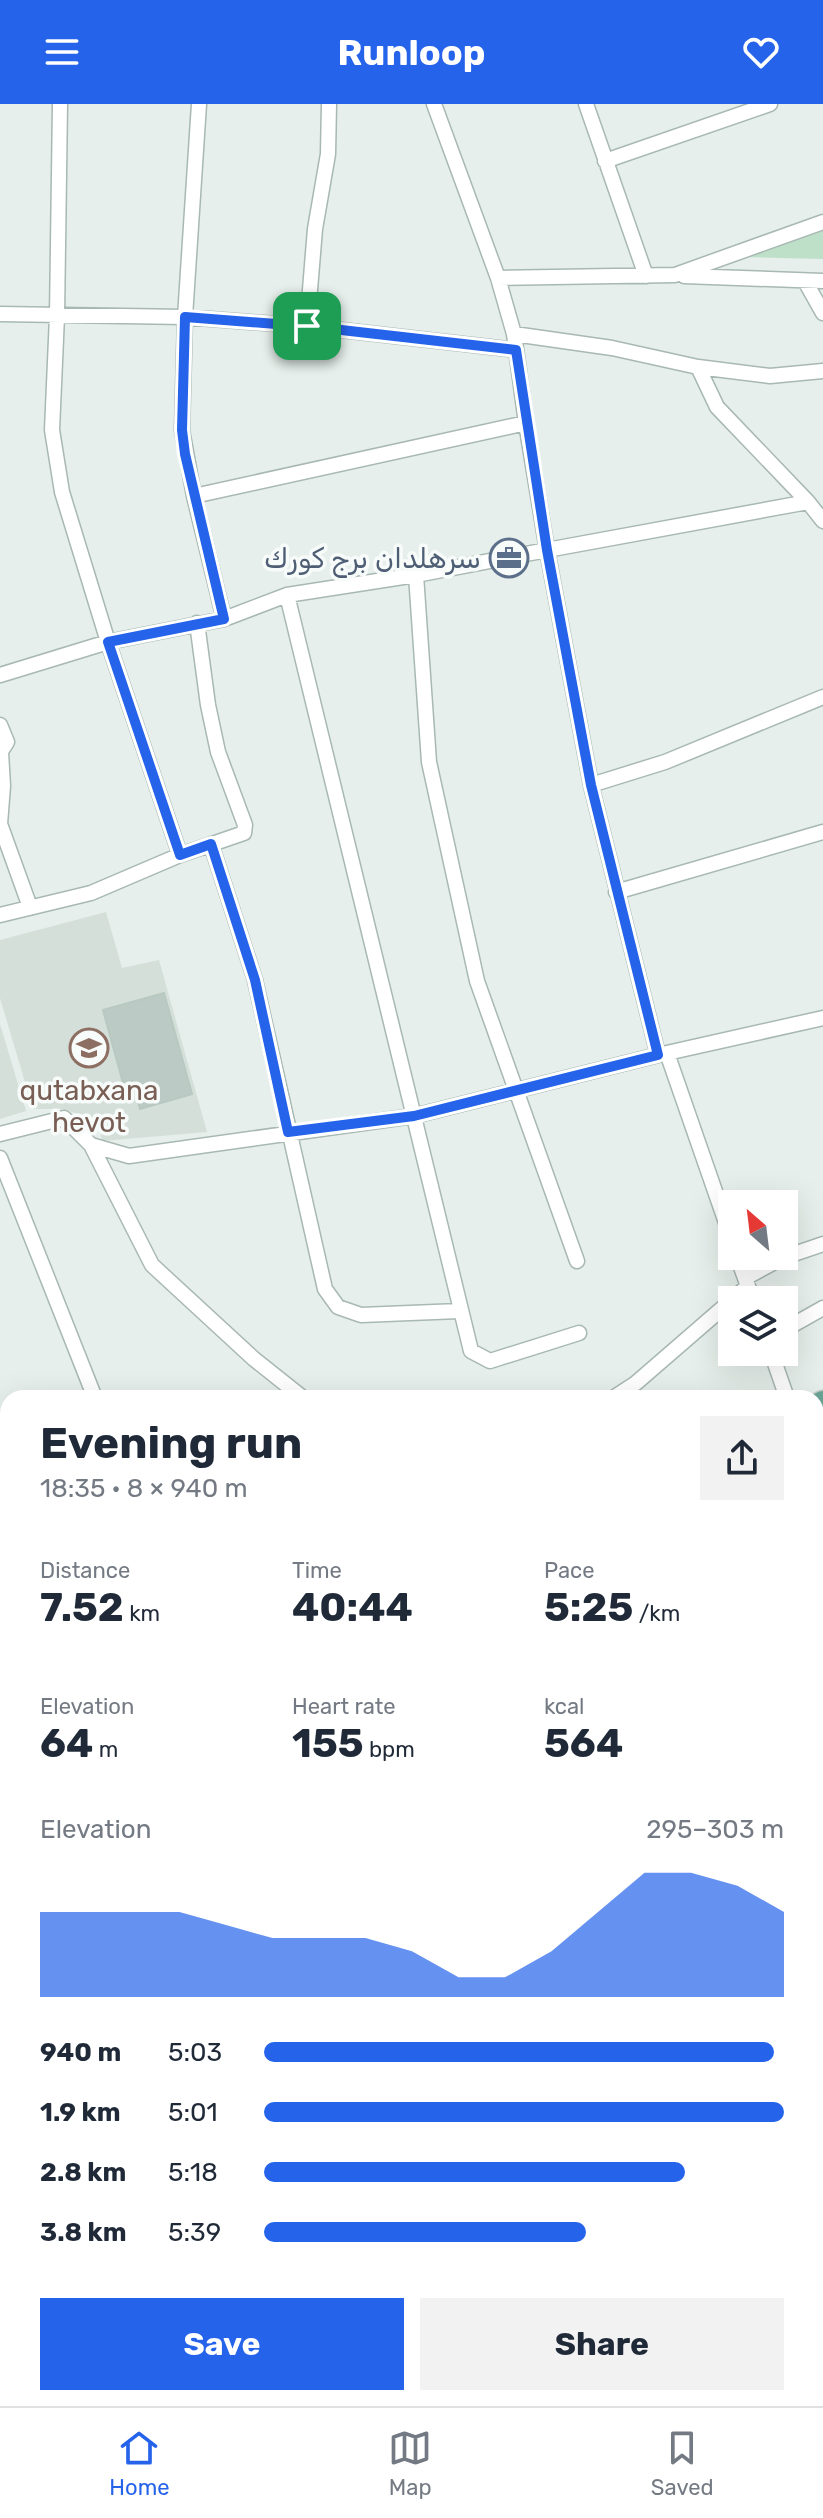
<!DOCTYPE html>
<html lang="en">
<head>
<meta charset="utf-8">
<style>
  :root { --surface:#fff; --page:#f2f2f3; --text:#1f2937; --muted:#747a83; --line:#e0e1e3; --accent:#2563eb }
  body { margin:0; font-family:Rubik,"Noto Naskh Arabic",sans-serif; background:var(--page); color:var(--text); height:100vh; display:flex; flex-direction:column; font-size:30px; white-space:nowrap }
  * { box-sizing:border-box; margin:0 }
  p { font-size:26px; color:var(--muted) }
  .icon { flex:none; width:44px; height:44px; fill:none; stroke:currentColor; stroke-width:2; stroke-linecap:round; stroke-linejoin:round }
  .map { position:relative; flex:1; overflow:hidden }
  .panel { position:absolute; left:0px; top:1286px; width:824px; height:1016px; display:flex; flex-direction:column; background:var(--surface); border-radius:24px 24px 0 0; box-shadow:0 8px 32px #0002 }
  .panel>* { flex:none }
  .needle { width:52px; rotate:332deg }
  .controls { position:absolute; left:718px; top:1086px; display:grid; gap:16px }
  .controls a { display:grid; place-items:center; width:80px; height:80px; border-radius:0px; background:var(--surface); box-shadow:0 8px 32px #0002; font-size:40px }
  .pin { position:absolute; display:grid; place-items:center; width:68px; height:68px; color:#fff; margin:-34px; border-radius:16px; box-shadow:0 4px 12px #0006 }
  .round { display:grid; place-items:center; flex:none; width:84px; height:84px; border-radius:0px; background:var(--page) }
  .overview { display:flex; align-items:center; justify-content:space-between; height:136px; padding:0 40px }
  h1 { font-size:44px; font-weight:700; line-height:60px }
  .stats { display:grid; grid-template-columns:repeat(3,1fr); gap:12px; height:136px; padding:8px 40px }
  .stats div { display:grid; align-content:center }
  .stats b { font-size:40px; font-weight:700 }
  .stats small { font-size:22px; font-weight:400 }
  .stats p { font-size:22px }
  .chart { height:224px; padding:16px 40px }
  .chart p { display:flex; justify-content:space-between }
  .chart svg { width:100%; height:144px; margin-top:8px; fill:var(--accent); opacity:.7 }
  .action { display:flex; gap:16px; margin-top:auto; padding:16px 40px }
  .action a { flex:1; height:92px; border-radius:0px; background:var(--accent); color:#fff; font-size:32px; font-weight:700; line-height:92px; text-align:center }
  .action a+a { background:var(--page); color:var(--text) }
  ul { padding:0 40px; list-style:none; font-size:26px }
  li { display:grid; grid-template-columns:128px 96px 1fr; align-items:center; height:60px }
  li i { height:20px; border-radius:10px; background:var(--accent) }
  header { display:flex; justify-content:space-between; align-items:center; height:104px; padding:0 40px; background:var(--accent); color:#fff; font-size:36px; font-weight:700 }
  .menu { display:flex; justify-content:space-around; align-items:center; height:112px; border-top:2px solid var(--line); background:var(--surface); font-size:22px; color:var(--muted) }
  .menu a { display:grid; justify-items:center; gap:4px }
  .menu .on { color:var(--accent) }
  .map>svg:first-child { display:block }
</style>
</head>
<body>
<header><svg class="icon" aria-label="menu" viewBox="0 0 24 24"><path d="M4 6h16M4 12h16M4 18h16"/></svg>Runloop<svg class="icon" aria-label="heart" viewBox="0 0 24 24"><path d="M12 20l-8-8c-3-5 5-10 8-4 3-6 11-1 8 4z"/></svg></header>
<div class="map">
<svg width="823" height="2302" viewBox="0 0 823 2302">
  <rect width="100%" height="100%" fill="#e6efeb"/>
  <path fill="#d4dfda" d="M106,808L122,864L159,856L207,1028L102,1037L98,1015L61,1005H33L0,894V836Z
    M0,920L26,1007L0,1015Z"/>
  <path fill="#bfe0c8" d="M823,126V155L746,153Z"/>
  <path fill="#bbcac4" stroke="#b8c9c2" stroke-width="2" d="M164,889L192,990L140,1005L132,976L123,979L103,906Z"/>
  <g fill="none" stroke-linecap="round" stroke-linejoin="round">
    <defs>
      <path id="minor" d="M60,0L57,212L52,326L62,388L108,538L180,751
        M199,0L185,213L182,326L194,392L224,515
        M434,0L498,174L514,230L526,319L547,446L808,398
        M586,0L646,172
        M605,57L770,0
        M684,172L823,177
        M498,174L675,171L823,118
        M805,177L823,209
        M0,210L185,213L315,223L516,246
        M307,222L315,125L328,50L329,0
        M514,230L612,244L698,263
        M823,267L770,272L698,263L717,303L808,398L823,417
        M194,392L526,319
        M416,471L429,658L477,877L577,1157
        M287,491L471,1247L490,1257L579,1229
        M0,571L108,538L224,515L287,491L416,471L547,446L591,681L658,951
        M0,621L7,638L0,649
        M1,648L3,682L0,720L30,803
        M591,681L665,658L823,593
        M211,740L255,876L325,1185L338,1203L361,1211L459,1207
        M616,788L823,728
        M0,811L91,789L180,751L244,729L245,721L218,648L208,601L197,519
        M667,949L732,1136
        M0,1030L64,1014L91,1041L129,1052L414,1012L658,951L823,914
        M91,1041L152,1161L254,1255L303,1294
        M0,1054L95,1294
        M737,1152L753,1196
        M745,1174L782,1154L823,1140
        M784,1226L823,1204
        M771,1248L787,1294
        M613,1294L636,1279L748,1182
        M0,1352L8,1350
        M816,1380V1404
        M0,1483L8,1507
        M0,1608L8,1597
        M816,1609H823
        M0,1677L8,1679
        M0,1796L8,1798
        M0,1928L8,1929
        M816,1936L823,1937
        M0,2058L8,2059
        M816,2247L823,2250
        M206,2294L210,2302
        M93,2302L105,2294"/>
      <path id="primary" d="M816,1303L823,1299
        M816,1332L823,1328
        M0,2130L8,2121
        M0,2169L8,2160"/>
    </defs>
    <use href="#minor" stroke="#a8b8b2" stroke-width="17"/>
    <use href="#primary" stroke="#c2cac8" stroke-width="27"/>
    <path stroke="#86b3a5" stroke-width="3" stroke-dasharray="4 6" stroke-linecap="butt" d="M645,2302L647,2294"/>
    <use href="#minor" stroke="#fff" stroke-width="14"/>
    <use href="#primary" stroke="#6aa596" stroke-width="24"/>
  </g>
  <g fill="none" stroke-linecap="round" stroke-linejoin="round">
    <defs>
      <path id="route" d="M185,213L315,223L516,246L547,446L591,681L658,951L414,1012L288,1028L255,876L211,740L180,751L108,538L224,515L185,350L182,326Z"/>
    </defs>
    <use href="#route" stroke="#fff" stroke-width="16"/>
    <use href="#route" stroke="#2563eb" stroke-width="10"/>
  </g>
  <defs>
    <symbol id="office-ring" viewBox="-11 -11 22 22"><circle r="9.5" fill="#f7fbf9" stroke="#5c6f8a" stroke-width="1.5"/><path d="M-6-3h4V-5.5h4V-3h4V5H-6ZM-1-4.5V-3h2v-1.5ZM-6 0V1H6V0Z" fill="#5c6f8a"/></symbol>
    <symbol id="school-ring" viewBox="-11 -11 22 22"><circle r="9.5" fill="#f7fbf9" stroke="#8d6e63" stroke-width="1.5"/><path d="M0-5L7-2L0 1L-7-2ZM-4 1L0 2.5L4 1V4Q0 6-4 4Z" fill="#8d6e63"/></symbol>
  </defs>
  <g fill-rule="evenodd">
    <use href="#office-ring" x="487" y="432" width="44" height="44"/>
    <use href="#school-ring" x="67" y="922" width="44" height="44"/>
  </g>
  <g text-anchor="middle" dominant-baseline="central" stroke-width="7" stroke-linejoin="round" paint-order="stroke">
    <g font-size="28" fill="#4e5e75" stroke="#f7fbf9" text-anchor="end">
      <text x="481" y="454">سرهلدان برج كورك</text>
    </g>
    <g font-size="28" fill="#785e54" stroke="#f7fbf9">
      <text x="89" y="986">qutabxana<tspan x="89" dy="32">hevot</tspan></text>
    </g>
  </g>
</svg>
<div class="controls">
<a><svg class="needle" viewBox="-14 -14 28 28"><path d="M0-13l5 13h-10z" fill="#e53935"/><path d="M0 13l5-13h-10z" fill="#747a83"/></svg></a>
<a><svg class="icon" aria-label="layers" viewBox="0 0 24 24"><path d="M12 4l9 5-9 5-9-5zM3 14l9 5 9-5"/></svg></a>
</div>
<div class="pin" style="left:307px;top:222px;background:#1e9e55"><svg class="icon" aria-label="arrive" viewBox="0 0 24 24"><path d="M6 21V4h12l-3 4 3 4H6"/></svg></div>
<section class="panel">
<div class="overview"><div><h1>Evening run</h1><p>18:35 · 8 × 940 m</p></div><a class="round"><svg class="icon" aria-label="share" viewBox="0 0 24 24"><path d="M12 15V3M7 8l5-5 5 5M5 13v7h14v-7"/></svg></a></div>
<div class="stats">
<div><p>Distance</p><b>7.52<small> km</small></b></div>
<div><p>Time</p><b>40:44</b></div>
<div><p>Pace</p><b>5:25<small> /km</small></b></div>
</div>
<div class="stats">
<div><p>Elevation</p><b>64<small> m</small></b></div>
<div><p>Heart rate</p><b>155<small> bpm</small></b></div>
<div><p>kcal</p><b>564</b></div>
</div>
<div class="chart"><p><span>Elevation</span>295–303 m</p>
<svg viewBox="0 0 160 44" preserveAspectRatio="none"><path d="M0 44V18L10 18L20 18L30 18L40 22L50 26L60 26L70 26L80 30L90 38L100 38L110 30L120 18L130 6L140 6L150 10L160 18V44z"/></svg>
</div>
<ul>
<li><b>940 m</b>5:03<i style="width:98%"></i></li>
<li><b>1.9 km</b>5:01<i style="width:100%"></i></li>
<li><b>2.8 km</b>5:18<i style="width:81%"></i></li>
<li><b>3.8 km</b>5:39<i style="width:62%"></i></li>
</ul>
<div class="action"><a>Save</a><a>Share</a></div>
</section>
</div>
<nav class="menu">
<a class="on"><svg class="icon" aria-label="home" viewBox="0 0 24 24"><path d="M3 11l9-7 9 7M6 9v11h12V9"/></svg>Home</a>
<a><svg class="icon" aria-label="map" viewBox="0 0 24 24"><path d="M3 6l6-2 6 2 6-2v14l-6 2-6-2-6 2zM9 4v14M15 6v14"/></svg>Map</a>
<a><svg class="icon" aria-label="saved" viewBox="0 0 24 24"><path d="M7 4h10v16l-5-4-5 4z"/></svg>Saved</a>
</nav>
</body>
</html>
